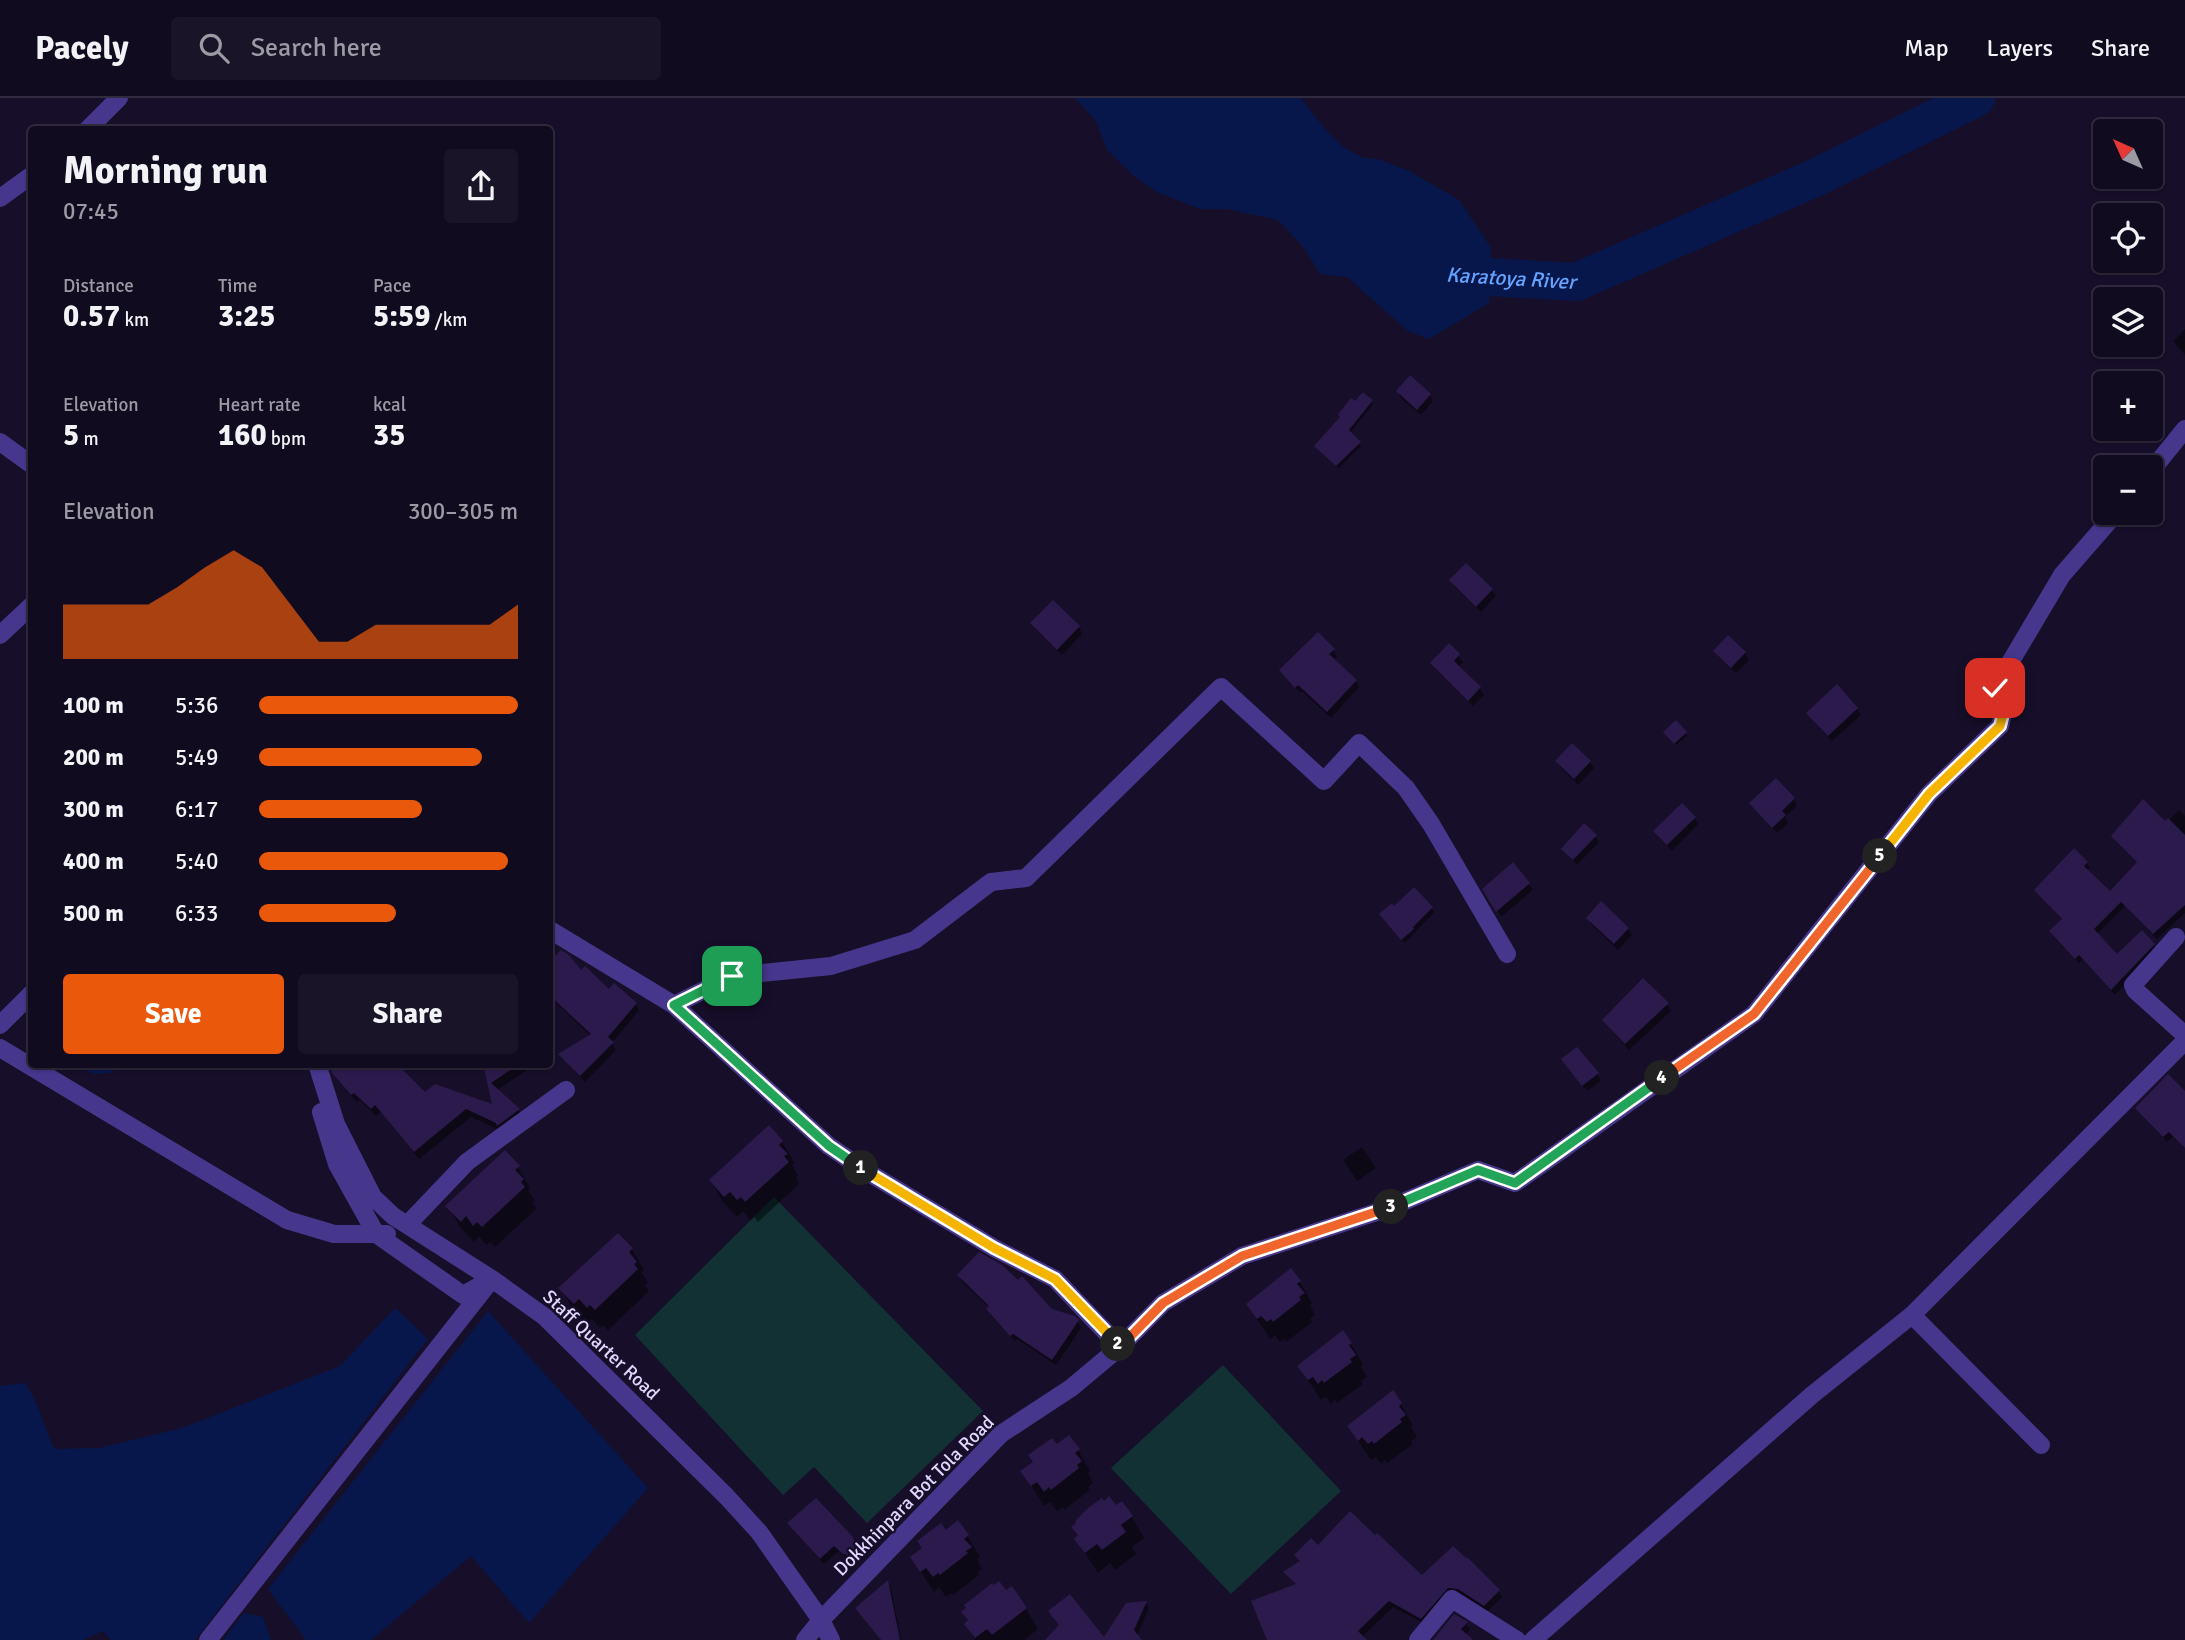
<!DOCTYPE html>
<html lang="en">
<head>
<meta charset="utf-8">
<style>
  :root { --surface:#110b20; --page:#1a1429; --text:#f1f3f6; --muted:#9c9ba5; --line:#302b3e; --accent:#ea580c }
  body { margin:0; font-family:Signika,sans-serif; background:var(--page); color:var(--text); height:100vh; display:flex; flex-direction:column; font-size:26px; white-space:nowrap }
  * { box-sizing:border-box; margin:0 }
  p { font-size:23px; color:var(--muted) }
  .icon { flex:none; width:38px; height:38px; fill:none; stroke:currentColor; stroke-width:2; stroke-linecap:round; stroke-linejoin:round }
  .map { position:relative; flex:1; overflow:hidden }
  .details { position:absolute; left:28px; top:28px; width:525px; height:942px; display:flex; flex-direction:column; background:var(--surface); border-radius:7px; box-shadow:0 2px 5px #0004,0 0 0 2px var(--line) }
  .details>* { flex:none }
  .needle { width:46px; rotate:315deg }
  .tools { position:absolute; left:2093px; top:21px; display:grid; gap:14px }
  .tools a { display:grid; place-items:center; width:70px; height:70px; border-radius:7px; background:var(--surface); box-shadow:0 2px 5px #0004,0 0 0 2px var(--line); font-size:35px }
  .pin { position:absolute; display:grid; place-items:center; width:60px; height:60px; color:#fff; margin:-30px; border-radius:14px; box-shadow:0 4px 10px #0006 }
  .km { position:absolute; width:35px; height:35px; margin:-18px; border-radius:50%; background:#222; color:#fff; font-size:19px; line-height:35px; text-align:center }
  .round { display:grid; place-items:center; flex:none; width:74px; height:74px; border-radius:7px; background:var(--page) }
  .headline { display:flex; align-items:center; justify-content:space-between; height:119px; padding:0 35px }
  h1 { font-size:38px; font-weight:700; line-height:52px }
  .stats { display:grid; grid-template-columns:repeat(3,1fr); gap:10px; height:119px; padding:7px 35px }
  .stats div { display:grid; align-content:center }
  .stats b { font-size:30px; font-weight:700 }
  .stats small { font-size:19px; font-weight:400 }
  .stats p { font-size:19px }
  .chart { height:196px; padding:14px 35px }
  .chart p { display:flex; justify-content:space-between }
  .chart svg { width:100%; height:126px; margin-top:7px; fill:var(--accent); opacity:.7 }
  .primary-button { display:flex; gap:14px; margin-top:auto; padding:14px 35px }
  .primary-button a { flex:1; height:80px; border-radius:7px; background:var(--accent); color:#fff; font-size:28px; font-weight:700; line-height:80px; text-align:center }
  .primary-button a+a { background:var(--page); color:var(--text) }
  ul { padding:0 35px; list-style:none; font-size:23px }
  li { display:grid; grid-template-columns:112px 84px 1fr; align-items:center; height:52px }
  li i { height:18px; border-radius:9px; background:var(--accent) }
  header { display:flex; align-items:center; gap:42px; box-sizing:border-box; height:98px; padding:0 35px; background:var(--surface); border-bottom:2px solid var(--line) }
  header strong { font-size:33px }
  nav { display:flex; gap:38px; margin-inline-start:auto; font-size:24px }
  .search { width:490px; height:63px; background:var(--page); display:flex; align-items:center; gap:18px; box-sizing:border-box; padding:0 24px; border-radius:7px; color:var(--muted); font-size:26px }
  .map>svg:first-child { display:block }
</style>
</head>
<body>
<header>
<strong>Pacely</strong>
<div class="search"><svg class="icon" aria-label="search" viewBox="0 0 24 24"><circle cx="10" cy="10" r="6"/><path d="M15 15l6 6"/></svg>Search here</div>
<nav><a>Map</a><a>Layers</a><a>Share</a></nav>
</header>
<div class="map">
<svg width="2185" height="1542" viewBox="0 0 2185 1542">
  <rect width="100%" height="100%" fill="#170f2a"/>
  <path fill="#113134" d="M774,1099L983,1313L867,1425L814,1369L783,1397L635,1237Z
    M1223,1267L1341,1393L1231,1496L1111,1370Z"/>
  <path fill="#07174b" d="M1075,0H1301L1324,30L1342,48L1363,60L1378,61L1409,73L1459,102L1491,150L1489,205L1429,241L1408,233L1347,179L1320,176L1305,151L1278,122L1227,111H1200L1157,94L1133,77L1107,52L1096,23Z
    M78,966H122L110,975L92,976Z
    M395,1210L428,1241L195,1542H111L103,1533L83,1542H0V1288L25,1285L34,1300L54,1351L99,1350L182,1330L340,1268Z
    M488,1213L648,1390L529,1525L471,1458L371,1542H306L268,1491Z
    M244,1515L263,1519L271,1542H223Z"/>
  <path fill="#0007" d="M2185,231V257L2173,243Z
    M1398,293L1430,297L1433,303L1421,317L1401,300Z
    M1371,304L1373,306L1350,335L1361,348L1339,370L1317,351L1355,305Z
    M1451,483L1492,492L1496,498L1481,514L1455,489Z
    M1053,504L1079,529L1082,536L1062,557L1036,532L1033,526Z
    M1728,539L1745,555L1749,562L1736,575L1719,559L1715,553Z
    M1449,548L1463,564L1458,569L1480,590L1484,597L1473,608L1436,572L1432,565Z
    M1333,552L1337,559L1333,562L1356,583L1359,589L1331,620L1302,593L1300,595L1281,573Z
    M1857,611L1861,617L1832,643L1812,621Z
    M1685,635L1687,638L1676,647L1667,637Z
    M1557,664H1590L1594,670L1578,687L1561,670Z
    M1794,701L1797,708L1785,719L1788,725L1777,735L1751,705Z
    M2179,712L2185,718V815L2157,841L2125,808L2096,837L2116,859L2153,847L2157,852L2115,897L2083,861L2079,865L2054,839L2051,834L2063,823L2036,792L2087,765L2090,770L2087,773L2110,795L2138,765L2113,738L2165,726Z
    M1695,720L1698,726L1672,753L1655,733Z
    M1595,738L1599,744L1577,767L1563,751Z
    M1529,786L1533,792L1501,819L1484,791Z
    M1394,810H1432L1434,814L1405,845L1384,821Z
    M1588,820L1628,831L1632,837L1618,852L1592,827Z
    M562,854L581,875L609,893L636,906L639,912L612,945L616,952L585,984L560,957L591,938L551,900L550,901V864Z
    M1667,906L1671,913L1629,952L1604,923Z
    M332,966H396L425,996L495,1009L485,966H536L497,992L518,1012L523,1020L502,1033L471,1019L419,1061L381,1014L376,1018L360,1002L357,1004L339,984L333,974Z
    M1567,968L1597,976L1601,983L1587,993Z
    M2185,996V1028L2167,1044L2137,1010Z
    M782,1044L794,1064L792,1067L798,1078L796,1079L799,1086L758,1124L754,1119L750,1122L743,1113L737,1119L723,1104L711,1083Z
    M1362,1049L1376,1070L1357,1083L1343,1062Z
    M518,1069L530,1090L528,1092L535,1103L532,1104L536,1111L495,1149L490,1144L486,1147L479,1138L474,1144L460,1129L448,1108Z
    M632,1151L644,1172L641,1174L648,1185L645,1187L649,1193L608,1232L603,1227L600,1230L592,1221L587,1226L573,1211L561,1191Z
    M959,1177L1077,1223L1081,1230L1056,1267L1017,1241L1015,1243L992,1218L988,1211L990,1210L962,1184Z
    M1300,1184L1312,1205L1310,1207L1315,1217L1310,1221L1312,1224L1286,1244L1284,1241L1280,1244L1275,1237L1270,1241L1248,1207Z
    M1351,1246L1363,1266L1361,1268L1367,1279L1361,1283L1363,1286L1337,1305L1335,1302L1331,1306L1326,1299L1321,1302L1299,1268Z
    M1401,1306L1413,1327L1411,1328L1417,1339L1411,1343L1413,1346L1387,1365L1385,1362L1381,1366L1376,1359L1371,1362L1349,1329Z
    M1078,1352L1090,1373L1088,1375L1093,1385L1088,1389L1090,1392L1064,1412L1063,1409L1057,1413L1050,1404L1044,1408L1023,1374Z
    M1116,1410L1132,1419L1144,1440L1132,1449L1136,1456L1115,1472L1110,1465L1098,1475L1076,1441L1079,1439L1073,1429Z
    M793,1431L855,1446L859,1456L855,1463L848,1462L839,1453L824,1466Z
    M967,1438L980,1459L977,1461L982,1471L977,1474L979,1477L953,1497L952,1495L946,1499L939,1489L934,1494L912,1460Z
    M1318,1449L1422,1480L1499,1493L1502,1499L1488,1513L1462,1497L1452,1496L1425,1526L1393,1509L1362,1539L1365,1542H1268L1296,1487L1285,1475L1300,1464L1296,1458Z
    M888,1485L891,1490L901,1542H880Z
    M1146,1505L1149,1510L1137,1538L1140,1542H1047H1104Z
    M968,1511H1026L1038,1531L1024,1542H975L966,1526L968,1524L963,1514Z
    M1466,1526L1470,1531L1465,1537L1470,1542H1435Z"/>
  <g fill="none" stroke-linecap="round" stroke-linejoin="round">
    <path stroke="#07174b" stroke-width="38" id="s1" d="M1437,176L1576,184L1817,79L1976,0"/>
  </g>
  <path fill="#2b1a4c" d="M1410,277L1431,296L1417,312L1396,293Z
    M1362,295H1364L1373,302L1349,332L1361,344L1336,368L1314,348L1340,319L1338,316L1351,300L1355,303Z
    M1466,465L1493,491L1476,509L1449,482Z
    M1053,502L1080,528L1057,552L1030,525Z
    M1318,534L1335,551L1329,556L1357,582L1327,614L1298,587L1295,590L1279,572Z
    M1728,537L1746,554L1731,570L1713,553Z
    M1449,545L1460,556L1454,563L1481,589L1468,603L1430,565Z
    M1837,586L1858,610L1828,638L1806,615Z
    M1676,622L1687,634L1674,646L1663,634Z
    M1572,645L1591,663L1574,681L1555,663Z
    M1776,680L1795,700L1782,713L1786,717L1772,730L1749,705Z
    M2143,701L2165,723L2168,720L2185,737V807L2153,836L2121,804L2094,831L2117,856L2142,832L2155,846L2111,892L2079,857L2075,861L2049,833L2062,821L2034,792L2074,750L2088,764L2084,768L2110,793L2137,764L2111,738Z
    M1682,705L1696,719L1667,747L1653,733Z
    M1584,725L1597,737L1573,762L1561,751Z
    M1513,764L1530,785L1496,814L1482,791Z
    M1414,789L1433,809L1413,829L1414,831L1401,842L1379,816L1392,805L1394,808Z
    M1601,803L1629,830L1614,846L1586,820Z
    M561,852L569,857L581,872L585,868L609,891L614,885L637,905L608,939L614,944L580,978L558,956L591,936L550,898V862Z
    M1643,880L1669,905L1625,946L1602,922Z
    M1577,949L1599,975L1582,988L1561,961Z
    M344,966H397L425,994L435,986L492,1006L483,966H519L491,985L520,1011L497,1028L496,1025L466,1011L414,1054L375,1007L371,1011L354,995L351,997L332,975L331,973Z
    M2168,976L2185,993V1050L2169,1034L2163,1039L2135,1010Z
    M769,1027L783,1043L779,1047L788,1056L784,1058L789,1064L745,1104L741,1099L737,1102L730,1094L724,1099L709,1082Z
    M505,1052L520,1068L515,1072L524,1081L521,1084L525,1089L482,1129L477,1124L473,1128L466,1118L461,1124L445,1108Z
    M618,1135L633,1150L629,1154L637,1164L634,1166L638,1171L595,1212L590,1207L587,1210L579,1201L574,1206L558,1190Z
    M979,1154L1002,1167L1018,1182L1022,1178L1052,1211L1075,1218L1079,1222L1052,1262L1013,1236L1010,1238L986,1211L989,1208L957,1177Z
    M1291,1170L1301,1183L1297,1186L1305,1195L1299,1199L1301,1202L1273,1224L1271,1221L1267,1224L1261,1218L1257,1221L1246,1206Z
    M1343,1232L1352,1245L1349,1247L1356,1257L1350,1261L1352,1264L1324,1285L1322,1282L1318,1286L1313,1279L1308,1282L1297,1268Z
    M1393,1292L1402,1305L1399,1308L1406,1317L1400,1321L1402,1324L1374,1346L1372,1343L1368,1346L1362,1339L1358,1343L1347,1328Z
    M1069,1337L1080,1351L1075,1355L1082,1363L1077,1367L1079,1370L1051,1392L1049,1389L1044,1394L1037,1384L1031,1388L1020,1373L1033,1364L1028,1357L1052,1340L1057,1346Z
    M1109,1398L1116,1407L1122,1403L1133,1418L1121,1427L1126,1434L1102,1452L1097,1446L1085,1455L1074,1441L1078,1437L1071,1429L1076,1425L1075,1423L1088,1410L1102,1400L1104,1403Z
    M816,1400L852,1438L857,1448L852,1458L843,1456L834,1448L820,1461L787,1425Z
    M1350,1413L1375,1437L1377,1435L1422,1477L1453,1448L1466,1460L1467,1459L1500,1492L1484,1508L1458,1491L1448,1490L1421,1521L1389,1503L1358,1533L1367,1542H1267L1251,1503L1296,1486L1283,1474L1300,1463L1294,1457L1311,1440L1318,1447Z
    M958,1422L969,1437L964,1441L972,1449L966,1453L968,1455L940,1477L938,1475L933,1479L926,1470L920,1474L910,1459L922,1450L917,1443L941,1425L946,1432Z
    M888,1482L900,1542H881L855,1510Z
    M999,1483L1006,1492L1012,1488L1027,1510L992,1537L987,1531L975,1540L964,1526L968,1522L961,1514L966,1510L964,1507L981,1494L992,1485L994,1487Z
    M1070,1496L1104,1539L1126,1505L1147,1503L1134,1532L1142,1542H1045L1059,1527L1048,1513Z
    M1454,1516L1468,1524L1461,1531L1473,1542H1433Z"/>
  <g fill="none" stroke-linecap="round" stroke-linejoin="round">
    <path stroke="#46378c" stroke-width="18" d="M87,32L119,0
      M0,100L32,77
      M0,344L32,367
      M2151,373L2185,331
      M0,537L32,507
      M550,832L674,907L829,1048L866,1073L994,1150L1055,1181L1120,1249
      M2176,839L2133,887L2135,892L2185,937
      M674,907L732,878L831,868L915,842L991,784L1026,780L1221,589L1324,683L1359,645L1406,690L1431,726L1507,856
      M0,927L32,895
      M0,950L287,1122L334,1136H387
      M317,966L336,1026L373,1099L393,1118L492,1181L545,1219L727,1399L759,1434L821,1522L831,1542
      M321,1014L337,1066L376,1136L463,1197L486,1184
      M407,1127L467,1064L566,992
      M1912,1217L2041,1347
      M208,1542L492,1181
      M805,1542L821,1522L1001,1336L1071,1290L1120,1249L1163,1205L1242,1158L1389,1110L1478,1072L1515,1085L1754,916L1929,696L2000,628L2004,612L1995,590L2062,477L2116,415
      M1418,1542L1452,1501L1517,1542
      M1533,1542L1812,1297L1912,1217L2185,943"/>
  </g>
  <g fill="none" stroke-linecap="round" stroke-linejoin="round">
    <defs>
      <path id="split-1" d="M732,878L674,907L829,1048L861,1070"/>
      <path id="split-2" d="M861,1070L994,1150L1055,1181L1118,1246"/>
      <path id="split-3" d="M1118,1246L1120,1249L1163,1205L1242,1158L1391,1109"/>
      <path id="split-4" d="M1391,1109L1478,1072L1515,1085L1662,980"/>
      <path id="split-5" d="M1662,980L1754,916L1880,758"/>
      <path id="split-6" d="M1880,758L1929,696L2000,628L2004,612L1995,590"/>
    </defs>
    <use href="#split-1" stroke="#fff" stroke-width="14"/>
    <use href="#split-2" stroke="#fff" stroke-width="14"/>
    <use href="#split-3" stroke="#fff" stroke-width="14"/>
    <use href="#split-4" stroke="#fff" stroke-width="14"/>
    <use href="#split-5" stroke="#fff" stroke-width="14"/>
    <use href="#split-6" stroke="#fff" stroke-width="14"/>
    <use href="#split-1" stroke="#22a559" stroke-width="9"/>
    <use href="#split-2" stroke="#f5b400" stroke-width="9"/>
    <use href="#split-3" stroke="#f0652b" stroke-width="9"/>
    <use href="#split-4" stroke="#22a559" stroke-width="9"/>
    <use href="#split-5" stroke="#f0652b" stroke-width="9"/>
    <use href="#split-6" stroke="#f5b400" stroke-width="9"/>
  </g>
  <g text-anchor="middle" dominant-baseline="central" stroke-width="5" stroke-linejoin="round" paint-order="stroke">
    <g font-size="19" fill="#e1d8ff" stroke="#170f2a">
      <text transform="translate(601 1247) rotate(43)">Staff Quarter Road</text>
      <text transform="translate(914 1398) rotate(-45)">Dokkhinpara Bot Tola Road</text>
    </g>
    <g font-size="21" font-style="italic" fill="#66a3ff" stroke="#170f2a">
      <text stroke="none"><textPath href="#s1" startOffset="74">Karatoya River</textPath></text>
    </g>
  </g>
</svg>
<div class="tools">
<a><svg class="needle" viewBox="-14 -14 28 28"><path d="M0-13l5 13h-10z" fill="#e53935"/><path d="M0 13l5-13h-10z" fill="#9c9ba5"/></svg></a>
<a><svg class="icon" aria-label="locate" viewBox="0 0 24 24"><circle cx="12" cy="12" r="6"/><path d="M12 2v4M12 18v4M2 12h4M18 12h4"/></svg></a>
<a><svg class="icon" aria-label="layers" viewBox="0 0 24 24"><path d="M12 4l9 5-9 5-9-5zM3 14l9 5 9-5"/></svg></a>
<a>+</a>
<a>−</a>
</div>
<div class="pin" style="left:732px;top:878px;background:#1e9e55"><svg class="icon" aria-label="arrive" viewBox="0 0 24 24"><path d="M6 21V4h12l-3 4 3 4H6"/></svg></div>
<div class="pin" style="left:1995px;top:590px;background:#d93025"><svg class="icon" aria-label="check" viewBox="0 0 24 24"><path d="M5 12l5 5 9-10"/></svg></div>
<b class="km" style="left:861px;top:1070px">1</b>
<b class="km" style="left:1118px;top:1246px">2</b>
<b class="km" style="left:1391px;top:1109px">3</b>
<b class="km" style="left:1662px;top:980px">4</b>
<b class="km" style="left:1880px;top:758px">5</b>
<section class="details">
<div class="headline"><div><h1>Morning run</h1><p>07:45</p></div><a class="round"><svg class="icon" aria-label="share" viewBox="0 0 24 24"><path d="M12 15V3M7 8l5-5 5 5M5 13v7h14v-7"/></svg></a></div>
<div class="stats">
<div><p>Distance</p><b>0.57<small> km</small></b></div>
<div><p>Time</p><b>3:25</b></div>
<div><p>Pace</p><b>5:59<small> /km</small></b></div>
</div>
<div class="stats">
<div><p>Elevation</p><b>5<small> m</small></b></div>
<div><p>Heart rate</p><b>160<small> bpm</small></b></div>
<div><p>kcal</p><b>35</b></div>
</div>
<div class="chart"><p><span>Elevation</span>300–305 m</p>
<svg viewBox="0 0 160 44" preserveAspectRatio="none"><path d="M0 44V25L10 25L20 25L30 25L40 19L50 12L60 6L70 12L80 25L90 38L100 38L110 32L120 32L130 32L140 32L150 32L160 25V44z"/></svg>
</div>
<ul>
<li><b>100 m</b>5:36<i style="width:100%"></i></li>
<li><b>200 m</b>5:49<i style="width:86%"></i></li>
<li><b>300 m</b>6:17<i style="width:63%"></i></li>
<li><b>400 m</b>5:40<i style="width:96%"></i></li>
<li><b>500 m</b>6:33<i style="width:53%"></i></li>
</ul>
<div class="primary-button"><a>Save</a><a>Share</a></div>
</section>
</div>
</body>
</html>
